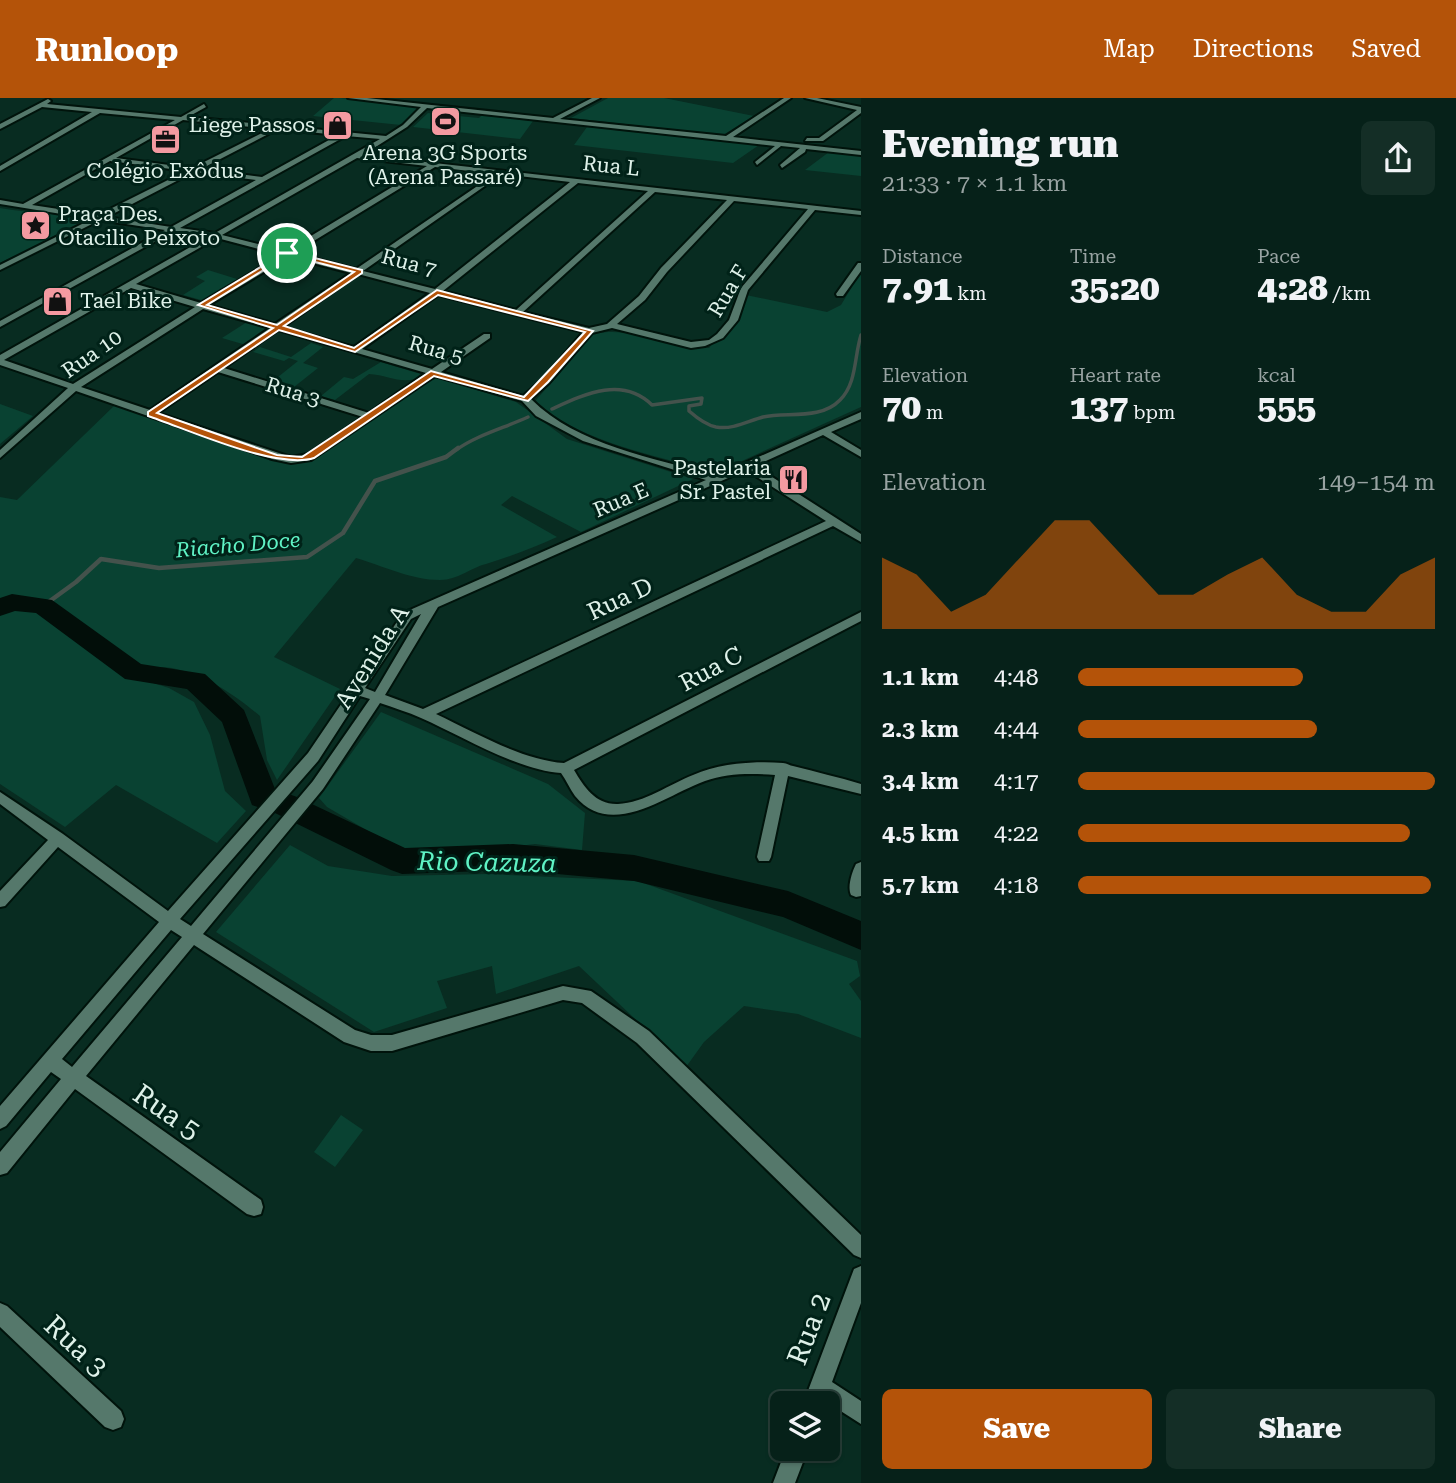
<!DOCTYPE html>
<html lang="en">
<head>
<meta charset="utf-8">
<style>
  :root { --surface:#062119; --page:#142e26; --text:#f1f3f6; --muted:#98a3a2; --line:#273e38; --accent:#b45309 }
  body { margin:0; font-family:"Roboto Serif",serif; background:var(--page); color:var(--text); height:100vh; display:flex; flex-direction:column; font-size:26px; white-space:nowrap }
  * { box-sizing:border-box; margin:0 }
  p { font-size:23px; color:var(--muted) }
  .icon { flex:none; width:38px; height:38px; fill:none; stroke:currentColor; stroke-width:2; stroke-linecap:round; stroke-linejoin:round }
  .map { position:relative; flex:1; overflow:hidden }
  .drawer { display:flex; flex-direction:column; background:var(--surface); width:595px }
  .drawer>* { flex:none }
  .fabs { position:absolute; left:770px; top:1293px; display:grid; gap:14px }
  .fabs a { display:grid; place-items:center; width:70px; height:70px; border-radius:10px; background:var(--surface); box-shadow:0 2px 5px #0004,0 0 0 2px var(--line); font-size:35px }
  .pin { position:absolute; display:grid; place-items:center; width:60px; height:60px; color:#fff; margin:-30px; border:4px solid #fff; border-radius:50%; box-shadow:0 2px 7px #0007 }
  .round { display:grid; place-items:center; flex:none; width:74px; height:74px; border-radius:10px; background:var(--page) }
  .summary { display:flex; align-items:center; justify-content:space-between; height:119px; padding:0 21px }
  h1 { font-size:38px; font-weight:800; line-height:52px }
  .figures { display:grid; grid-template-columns:repeat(3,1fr); gap:10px; height:119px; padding:7px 21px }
  .figures div { display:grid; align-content:center }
  .figures b { font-size:35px; font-weight:800 }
  .figures small { font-size:19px; font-weight:400 }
  .figures p { font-size:19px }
  .chart { height:196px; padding:14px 21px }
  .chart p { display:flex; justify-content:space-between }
  .chart svg { width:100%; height:126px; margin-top:7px; fill:var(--accent); opacity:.7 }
  .cta { display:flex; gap:14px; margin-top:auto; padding:14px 21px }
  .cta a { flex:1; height:80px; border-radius:10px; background:var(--accent); color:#fff; font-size:28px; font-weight:800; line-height:80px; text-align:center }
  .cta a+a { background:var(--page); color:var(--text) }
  ul { padding:0 21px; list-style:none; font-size:23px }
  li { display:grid; grid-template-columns:112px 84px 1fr; align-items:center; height:52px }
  li i { height:18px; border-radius:9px; background:var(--accent) }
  header { display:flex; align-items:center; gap:42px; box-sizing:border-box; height:98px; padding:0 35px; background:var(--accent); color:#fff }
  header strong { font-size:33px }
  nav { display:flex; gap:38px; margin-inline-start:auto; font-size:24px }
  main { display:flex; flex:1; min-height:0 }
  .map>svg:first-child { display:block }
</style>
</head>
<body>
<header>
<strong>Runloop</strong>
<nav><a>Map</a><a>Directions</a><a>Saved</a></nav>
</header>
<main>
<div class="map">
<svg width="861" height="1385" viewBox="0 0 861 1385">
  <rect width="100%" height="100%" fill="#082c21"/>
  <path fill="#094232" d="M334,0H339L420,8L401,27L313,18Z
    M608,0H664L754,18L723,37L571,20Z
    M428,15L479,20L482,17L533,23L520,41L413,29Z
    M587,29L759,47L733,65L574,47Z
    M829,54L861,58V78L805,72Z
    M0,110C29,115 57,115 87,121L0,165Z
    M208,172L237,181L201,202L183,197L205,183L196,179Z
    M861,174V309L722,372L709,373C650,356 586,345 537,306L536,302L594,236C633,227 670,251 709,250L744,208L746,197L827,214L841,207Z
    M247,224L268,231L246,247L222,240Z
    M311,245L323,249L303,265L318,270L294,289L273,283L298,263L289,260L284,263L253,254L260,249L291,259Z
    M381,264L424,277C404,289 390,277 369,276L335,302L321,298L344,279L353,281Z
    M438,280L516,304L567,341L693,381L581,434L512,398L501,407L557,439C533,450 511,458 486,466C470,470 458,482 440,482C412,482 383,468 356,460L274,559L340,591L277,682L267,662L260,618C234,596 195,569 159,569C152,569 141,576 134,579L169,590L194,604L210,637L225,693L246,713L217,745L116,687L65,729L0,686V399L17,402L115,307L221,346L289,365L315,360L429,283Z
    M0,306L33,318L0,346Z
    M381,614L548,686L585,715L582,752L535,746L446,757L415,754L387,744L327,709L319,700Z
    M290,747L328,768L392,778L488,776L638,783L857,863L860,878L849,886L861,903V940L798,916L744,908L704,944L686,969L579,868L496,896L492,868L437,883L447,910L374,934L216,834Z
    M341,1017L363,1032L335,1069L314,1054Z"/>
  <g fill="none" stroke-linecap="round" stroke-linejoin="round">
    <path stroke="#44524c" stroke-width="3.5" d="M552,311C585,296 622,278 652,307L702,300L701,306L689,308V313C697,320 706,327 716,329C733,332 748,323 763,319C788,314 821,322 840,302C857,285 854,259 861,237
      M456,352C477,337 504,330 528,319"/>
    <path stroke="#44524c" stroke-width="4.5" d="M43,508L76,484L101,461L159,470L307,459L343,435L375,383L446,359L458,350"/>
    <path fill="#020e09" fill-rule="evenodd" d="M12,496L52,502L141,566L205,576L244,612L275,691L297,699L405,750L513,746L634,757L788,793L861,823V852L783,819L634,783L513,772L402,776L391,772L275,715L252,707L222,624L187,591L125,581L36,515L15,513L0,518V500Z"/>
    <defs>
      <path id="street" d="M348,0H367L553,20L592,0H600L560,21L726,38L784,0H791L733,39L861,53V57L806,51L805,54L782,70L780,67L800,50L781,48L757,67L755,64L775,48L427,10L407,29L363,57L861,113V117L815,112L748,192L738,222L723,240L705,248L691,250L612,230L592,235L549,285L531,301C578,348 653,359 715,378L861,314V321L831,334L861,352V359L823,337L755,368L861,436V444L833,428L436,616C474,634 522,662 564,665L861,514V523L574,672C584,689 596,707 618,706C644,705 670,686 693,677C720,665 755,663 783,665C787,665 790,668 793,668C816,674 838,679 861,686V696L788,678L771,759L769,763H759L757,759L775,677C751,675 727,675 705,683C666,697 611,742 575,698C570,691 566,682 561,675C517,672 462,638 421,620C408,614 394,610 380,605L323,691L203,836L355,932L371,937H392L563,888L591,893L649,933L861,1137V1160L854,1157L637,945L582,905L563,902L392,953H371L344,944L194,847L86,978L261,1102L263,1109L261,1116L254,1118L247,1116L75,991L7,1075L0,1077V1054L61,981L51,974L6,1028L0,1031V1008L159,824L58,749L5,808L0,809V793L48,742L0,706V694L63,736L168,813L308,655L403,515L706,382L583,343L536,318L522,303L435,278L311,362L291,365L272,361L76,293L0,360V352L68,290L0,267V257L208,139L174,133L0,229V223L165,132L100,122L0,172V167L92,121L0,106V102L23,106L175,22L100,15L0,73V68L92,14L42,9L2,30L0,31V26L48,1L51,3L47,6L181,19L204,6L206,9L188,19L386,38L403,27L421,9ZM183,22L270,31L192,70L116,60ZM278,31L338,37L262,79L201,71ZM346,38L380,41L215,135L180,130ZM357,60L427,68L286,153L222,137ZM110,63L186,73L98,117L32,107ZM435,69L495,76L356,171L294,155ZM194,74L256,82L171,129L107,119ZM502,76L570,84L435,191L363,173ZM578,85L648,93L516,212L443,193ZM655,94L727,102L661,170L639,198L607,226L589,230L523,214ZM734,103L808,111L741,190L729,222L717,236L709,242L691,244L617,226L645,202L667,174ZM217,140L281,157L201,205L136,186ZM289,159L351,175L275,226L209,207ZM358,176L430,195L354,249L283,229ZM131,190L195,209L73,286L4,262ZM438,197L583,234L543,281L523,298L441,274L490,240V236H484L432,271L362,251ZM203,211L270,230L150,312L81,289ZM278,232L426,275L369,315L224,270ZM218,274L363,319L308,356L291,359L158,315ZM746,372L826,423L423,611L385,597L438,509ZM421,516L375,594L365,590L411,521ZM360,598L370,601L313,683L191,828L180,821L318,663ZM171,832L182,839L72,969L62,961Z
        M805,0H817L861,9V15L823,43H805L807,40H819L857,12Z
        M858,165H861V173L843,198H837L836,196Z
        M861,764V798L856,799L851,797C847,789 852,774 856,766Z
        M861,1168V1205L832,1284L861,1303V1326L825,1303L824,1306H803L854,1171Z
        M0,1205L7,1208L121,1313L124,1321L121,1329L113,1332L105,1329L0,1229Z
        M786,1351H808L795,1385H773Z"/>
    </defs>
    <use href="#street" stroke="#00130b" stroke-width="4"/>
    <use href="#street" fill="#55786b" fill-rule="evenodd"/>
  </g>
  <path fill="#b45309" stroke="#fff" stroke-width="2" fill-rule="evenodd" d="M287,153L362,172V175L284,228L354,250L437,192L593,233L548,284L528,303L434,278L314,360C276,372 187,331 148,318V314L273,230L198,207ZM288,157L354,174L277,227L207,207ZM438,197L585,234L524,299L431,273L302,359L277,357L157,315L279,232L355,254Z"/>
  <defs>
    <symbol id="stadium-square" viewBox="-11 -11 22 22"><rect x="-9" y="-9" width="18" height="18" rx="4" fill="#f49aa1" stroke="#002218"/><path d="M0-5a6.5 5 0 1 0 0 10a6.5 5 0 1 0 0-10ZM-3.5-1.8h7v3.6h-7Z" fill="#111"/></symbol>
    <symbol id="shop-square" viewBox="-11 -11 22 22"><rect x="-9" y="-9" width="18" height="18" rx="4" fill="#f49aa1" stroke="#002218"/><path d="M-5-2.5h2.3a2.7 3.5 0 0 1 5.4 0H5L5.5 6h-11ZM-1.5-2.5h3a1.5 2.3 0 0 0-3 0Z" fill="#111"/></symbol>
    <symbol id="office-square" viewBox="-11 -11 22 22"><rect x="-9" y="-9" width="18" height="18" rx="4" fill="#f49aa1" stroke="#002218"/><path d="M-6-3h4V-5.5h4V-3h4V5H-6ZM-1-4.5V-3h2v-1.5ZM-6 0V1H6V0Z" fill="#111"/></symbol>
    <symbol id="sight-square" viewBox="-11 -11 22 22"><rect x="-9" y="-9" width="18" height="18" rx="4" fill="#f49aa1" stroke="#002218"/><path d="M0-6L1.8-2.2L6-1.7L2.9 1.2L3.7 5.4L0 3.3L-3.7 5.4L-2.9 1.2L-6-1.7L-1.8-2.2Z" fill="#111"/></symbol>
    <symbol id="restaurant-square" viewBox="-11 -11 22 22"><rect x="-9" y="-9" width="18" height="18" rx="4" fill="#f49aa1" stroke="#002218"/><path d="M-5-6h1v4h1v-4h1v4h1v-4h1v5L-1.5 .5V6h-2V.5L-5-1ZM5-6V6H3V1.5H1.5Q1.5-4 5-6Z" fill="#111"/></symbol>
  </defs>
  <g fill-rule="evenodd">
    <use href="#stadium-square" x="428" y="6" width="35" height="35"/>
    <use href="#shop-square" x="320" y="10" width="35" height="35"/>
    <use href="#office-square" x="148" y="24" width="35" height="35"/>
    <use href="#sight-square" x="18" y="110" width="35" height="35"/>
    <use href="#shop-square" x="40" y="186" width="35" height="35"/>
    <use href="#restaurant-square" x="776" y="364" width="35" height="35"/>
  </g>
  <g text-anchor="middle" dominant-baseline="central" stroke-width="6" stroke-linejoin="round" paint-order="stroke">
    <g font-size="21" fill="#def1e9" stroke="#002218" text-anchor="end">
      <text x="315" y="27">Liege Passos</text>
      <text x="445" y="55" text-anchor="middle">Arena 3G Sports<tspan x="445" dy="24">(Arena Passaré)</tspan></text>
      <text x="165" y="73" text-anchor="middle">Colégio Exôdus</text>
      <text x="58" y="116" text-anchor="start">Praça Des.<tspan x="58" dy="24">Otacilio Peixoto</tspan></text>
      <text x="80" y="203" text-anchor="start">Tael Bike</text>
      <text x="771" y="370">Pastelaria<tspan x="771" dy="24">Sr. Pastel</tspan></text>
    </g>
    <g font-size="21" fill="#def1e9" stroke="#002218">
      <text transform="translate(611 68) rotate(6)">Rua L</text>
      <text transform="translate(409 165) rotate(15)">Rua 7</text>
      <text transform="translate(728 193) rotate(-59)">Rua F</text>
      <text transform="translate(436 252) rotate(16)">Rua 5</text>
      <text transform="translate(92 256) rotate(-35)">Rua 10</text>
      <text transform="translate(293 294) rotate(17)">Rua 3</text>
      <text transform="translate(621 402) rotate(-23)">Rua E</text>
    </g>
    <g font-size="21" font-style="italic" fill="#5ff3c5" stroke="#002218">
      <text transform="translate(238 447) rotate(-5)">Riacho Doce</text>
    </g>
    <g font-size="24" fill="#def1e9" stroke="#002218">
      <text transform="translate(620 501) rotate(-25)">Rua D</text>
      <text transform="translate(372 559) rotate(-58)">Avenida A</text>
      <text transform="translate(711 571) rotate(-28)">Rua C</text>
    </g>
    <g font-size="26" font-style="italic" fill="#5ff3c5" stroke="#002218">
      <text transform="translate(487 764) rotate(1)">Rio Cazuza</text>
    </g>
    <g font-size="28" fill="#def1e9" stroke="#002218">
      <text transform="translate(167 1014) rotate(35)">Rua 5</text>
      <text transform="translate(809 1231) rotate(-69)">Rua 2</text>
      <text transform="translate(76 1248) rotate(43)">Rua 3</text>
    </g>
  </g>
</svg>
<div class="fabs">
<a><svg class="icon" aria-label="layers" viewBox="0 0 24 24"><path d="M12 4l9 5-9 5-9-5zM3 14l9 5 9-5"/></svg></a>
</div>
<div class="pin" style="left:287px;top:155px;background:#1e9e55"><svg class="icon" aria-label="arrive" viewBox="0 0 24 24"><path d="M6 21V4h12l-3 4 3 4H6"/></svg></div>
</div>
<section class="drawer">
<div class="summary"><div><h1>Evening run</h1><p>21:33 · 7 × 1.1 km</p></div><a class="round"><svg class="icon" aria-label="share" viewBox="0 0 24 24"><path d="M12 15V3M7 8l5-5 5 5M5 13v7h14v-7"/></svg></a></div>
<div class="figures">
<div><p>Distance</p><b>7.91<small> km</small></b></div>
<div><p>Time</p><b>35:20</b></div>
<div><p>Pace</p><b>4:28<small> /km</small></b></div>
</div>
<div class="figures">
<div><p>Elevation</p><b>70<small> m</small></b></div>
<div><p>Heart rate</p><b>137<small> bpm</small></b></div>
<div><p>kcal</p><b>555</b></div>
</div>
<div class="chart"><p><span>Elevation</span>149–154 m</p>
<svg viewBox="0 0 160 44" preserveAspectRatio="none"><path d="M0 44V19L10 25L20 38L30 32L40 19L50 6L60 6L70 19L80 32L90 32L100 25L110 19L120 32L130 38L140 38L150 25L160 19V44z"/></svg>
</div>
<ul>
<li><b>1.1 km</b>4:48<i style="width:63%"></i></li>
<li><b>2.3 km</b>4:44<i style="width:67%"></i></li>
<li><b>3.4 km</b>4:17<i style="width:100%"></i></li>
<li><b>4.5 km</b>4:22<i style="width:93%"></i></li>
<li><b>5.7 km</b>4:18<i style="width:99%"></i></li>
</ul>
<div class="cta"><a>Save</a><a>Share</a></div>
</section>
</main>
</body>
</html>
